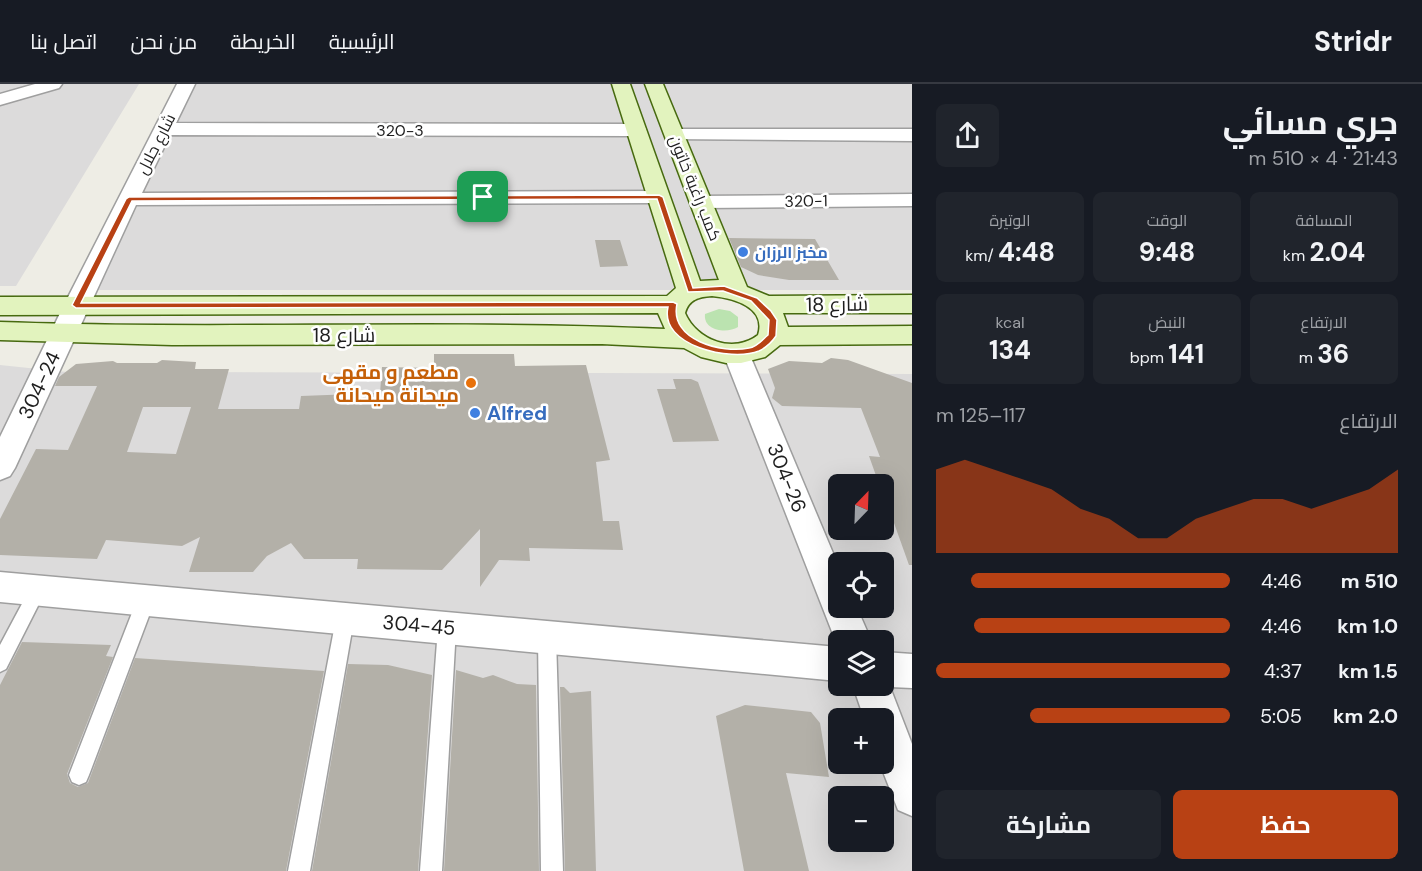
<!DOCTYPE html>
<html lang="ar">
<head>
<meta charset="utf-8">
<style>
  :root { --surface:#171b24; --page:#20242c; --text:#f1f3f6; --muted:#9ea1a6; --line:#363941; --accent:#b84114 }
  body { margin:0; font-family:"DM Sans",Cairo,sans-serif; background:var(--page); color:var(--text); direction:rtl; height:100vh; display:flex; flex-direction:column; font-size:22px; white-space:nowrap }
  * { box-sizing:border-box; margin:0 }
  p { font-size:20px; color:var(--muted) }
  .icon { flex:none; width:33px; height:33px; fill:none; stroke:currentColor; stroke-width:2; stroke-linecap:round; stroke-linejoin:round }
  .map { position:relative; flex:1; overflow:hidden; direction:ltr }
  .drawer { display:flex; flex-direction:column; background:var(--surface); width:510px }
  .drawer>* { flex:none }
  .needle { width:39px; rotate:23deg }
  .fabs { position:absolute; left:828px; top:390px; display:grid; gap:12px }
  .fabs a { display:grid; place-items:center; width:66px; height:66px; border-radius:9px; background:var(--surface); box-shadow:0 6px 24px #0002; font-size:30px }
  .pin { position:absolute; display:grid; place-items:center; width:51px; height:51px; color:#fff; margin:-26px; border-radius:12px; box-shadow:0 3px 9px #0006 }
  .round { display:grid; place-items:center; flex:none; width:63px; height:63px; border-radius:9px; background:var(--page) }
  .head { display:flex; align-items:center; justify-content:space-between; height:102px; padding:0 24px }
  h1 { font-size:33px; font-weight:700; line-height:45px }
  .figures { display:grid; grid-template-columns:repeat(3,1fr); gap:9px; height:102px; padding:6px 24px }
  .figures div { display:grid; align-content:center; border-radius:9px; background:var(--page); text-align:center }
  .figures b { font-size:26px; font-weight:700 }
  .figures small { font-size:16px; font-weight:400 }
  .figures p { font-size:16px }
  .chart { height:168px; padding:12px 24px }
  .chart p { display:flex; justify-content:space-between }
  .chart svg { width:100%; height:108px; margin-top:6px; fill:var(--accent); opacity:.7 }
  .primary-button { display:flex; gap:12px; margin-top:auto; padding:12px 24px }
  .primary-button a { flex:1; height:69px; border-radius:9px; background:var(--accent); color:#fff; font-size:24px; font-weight:700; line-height:69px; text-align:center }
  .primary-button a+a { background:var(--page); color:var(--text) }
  ul { padding:0 24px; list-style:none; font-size:20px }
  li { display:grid; grid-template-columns:96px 72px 1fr; align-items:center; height:45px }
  li i { height:15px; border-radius:8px; background:var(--accent) }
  header { display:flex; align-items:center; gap:36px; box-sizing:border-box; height:84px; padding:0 30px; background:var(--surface); border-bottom:2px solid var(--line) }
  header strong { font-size:28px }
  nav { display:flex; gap:33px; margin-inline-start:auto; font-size:21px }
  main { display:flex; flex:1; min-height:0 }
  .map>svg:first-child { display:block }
</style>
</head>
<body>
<header>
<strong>Stridr</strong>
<nav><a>الرئيسية</a><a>الخريطة</a><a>من نحن</a><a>اتصل بنا</a></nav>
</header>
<main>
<section class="drawer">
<div class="head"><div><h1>جري مسائي</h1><p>21:43 · 4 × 510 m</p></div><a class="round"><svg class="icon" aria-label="share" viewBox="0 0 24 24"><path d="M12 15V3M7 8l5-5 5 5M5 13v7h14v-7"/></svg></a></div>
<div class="figures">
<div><p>المسافة</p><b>2.04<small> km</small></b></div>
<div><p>الوقت</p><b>9:48</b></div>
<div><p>الوتيرة</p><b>4:48<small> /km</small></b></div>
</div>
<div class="figures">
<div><p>الارتفاع</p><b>36<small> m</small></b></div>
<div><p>النبض</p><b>141<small> bpm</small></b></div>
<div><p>kcal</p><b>134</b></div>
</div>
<div class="chart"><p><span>الارتفاع</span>117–125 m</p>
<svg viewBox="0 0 160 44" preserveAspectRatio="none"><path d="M0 44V10L10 6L20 10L30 14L40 18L50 26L60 30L70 38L80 38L90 30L100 26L110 22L120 22L130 26L140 22L150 18L160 10V44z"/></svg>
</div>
<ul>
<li><b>510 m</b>4:46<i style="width:88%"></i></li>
<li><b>1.0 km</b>4:46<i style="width:87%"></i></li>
<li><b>1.5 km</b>4:37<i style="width:100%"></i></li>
<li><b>2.0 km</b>5:05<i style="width:68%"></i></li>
</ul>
<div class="primary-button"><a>حفظ</a><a>مشاركة</a></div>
</section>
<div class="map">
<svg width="912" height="787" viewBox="0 0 912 787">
  <rect width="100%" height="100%" fill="#eeede5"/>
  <path fill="#dcdbdb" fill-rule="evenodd" d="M0,0H139L16,202H0Z
    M196,0H912V206H97Z
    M0,281L67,288L63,302L190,301L194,288L912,290V787H0ZM838,400H884V446H838ZM838,478H884V524H838ZM838,556H884V602H838ZM838,634H884V680H838ZM838,712H884V758H838Z"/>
  <path fill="#bbe3b0" d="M719,225L730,227L738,233V243C727,250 703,247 705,230Z"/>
  <path fill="#b3b0a8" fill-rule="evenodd" d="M729,154L815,155L839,196H789L758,191L741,183Z
    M595,156H620L628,182L600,183Z
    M434,270H514L515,282L586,281L610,376L596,378L603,437H619L623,466L529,464L530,477L499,476L480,503V445L442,486L357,485L358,475H304L291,459L267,472L253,488H189L200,453L182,462L106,456L97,475L0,471V435L36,365L68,366L97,302H55L59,293L76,280L113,277L117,279H157L162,276L196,278L195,285H229L218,325H299L301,312L380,309L382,283L434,284ZM143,323H191L176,370L127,368Z
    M831,274L848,276L912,299V481H909L884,411V400H879L869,372L880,373L861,324L782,322L772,314L775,304L768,285L789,277L822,279Z
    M673,295H691L698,298L719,357L673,358L657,305H676Z
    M22,558L111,561L106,572L113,573L67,690L70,699L78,703L88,699L135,574L324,587L286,787H0V601Z
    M348,580L388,581L432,591L418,787H312Z
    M456,586L483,594L493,591L517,600L536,601L539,787H444Z
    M560,603H564L570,609L591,607L596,787H565Z
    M745,621L811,628L820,639L829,693L786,689L809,787H744L716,632Z"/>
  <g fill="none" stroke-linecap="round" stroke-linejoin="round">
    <defs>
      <path id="lane" d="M38,499L44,501L46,506L6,585L0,588V561L32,501Z
        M146,508L152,511L155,516L89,691L86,698L79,701L72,698L69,691L137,516L140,511Z
        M345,527L351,529L354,535L310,787H288L336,535L339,529Z
        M447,536L453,538L456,544L442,787H420L438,544L441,538Z
        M547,546L553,548L556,554L563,787H541L538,554L541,548Z"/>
      <path id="street" d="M35,0H62L59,4L0,21V10Z
        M177,0H195L176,39L637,40L644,42L646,46L644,50L637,52L170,51L142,109L659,107L666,109L669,113L666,117L659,119L136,121L15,384L10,392L0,396V353L64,221Z
        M674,45H912V57L667,55L665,51L667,47Z
        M912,110V122L700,124L693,122L690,118L693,114L700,112Z
        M736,260L745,263L749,269L838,481V524H857L871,556H838V597L0,518V488L838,563L723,269L727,263Z
        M884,568L912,570V604L890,603L912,660V732L898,726L880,680H884V634H864L853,602H884Z"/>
      <path id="secondary" d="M612,0H630L700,197L719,196L645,0H663L747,203L769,212L912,211V229H783L788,243L912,242V260L780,261L765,273L741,279H726L701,273L684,264L602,260L172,261L0,256V238C222,246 443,235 665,245L658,229L0,231V213L667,212L676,204ZM712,212C733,214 767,223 758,251C734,270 697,257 685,229C689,215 699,213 712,212Z"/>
    </defs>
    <use href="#lane" stroke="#9f9f9f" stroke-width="3"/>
    <use href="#street" stroke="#9f9f9f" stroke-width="3"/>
    <use href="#secondary" stroke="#476a10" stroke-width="3"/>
    <use href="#lane" fill="#fff" fill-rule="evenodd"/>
    <use href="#street" fill="#fff" fill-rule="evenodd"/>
    <use href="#secondary" fill="#e2f3be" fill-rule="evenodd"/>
  </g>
  <path fill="#b84114" stroke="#fff" stroke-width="1.5" fill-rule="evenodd" d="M659,111L663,113L693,204L724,202L757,214L771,227L777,236L776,252C772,258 765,264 759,267C731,278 659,262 668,223L76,224L72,221L126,115L129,113ZM657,115L688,208L723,207L751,217L769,236L768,251C762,256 757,263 749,264C722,270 669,256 677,220L673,218L81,219L132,117Z"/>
  <g fill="#3f7fe0" stroke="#fff" stroke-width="2">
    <circle cx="743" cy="168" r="6"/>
    <circle cx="475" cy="329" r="6"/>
  </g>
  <circle fill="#e8710a" stroke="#fff" stroke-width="2" cx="471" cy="299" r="6"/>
  <g text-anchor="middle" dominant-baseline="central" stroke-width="5" stroke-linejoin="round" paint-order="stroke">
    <g font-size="16" fill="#1e1e1e" stroke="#fff">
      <text x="400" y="46">320-3</text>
      <text transform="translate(156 60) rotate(-63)">شارع جلال</text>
      <text transform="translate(695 104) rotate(68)">كمب راغبة خاتون</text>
      <text transform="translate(806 117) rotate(-1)">320-1</text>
    </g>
    <g font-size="16" font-weight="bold" fill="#366cbe" stroke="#fff" text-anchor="start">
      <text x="755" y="168">مخبز الرزان</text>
    </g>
    <g font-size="20" fill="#1e1e1e" stroke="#fff">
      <text transform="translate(837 220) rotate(-1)">شارع 18</text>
      <text x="344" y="251">شارع 18</text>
      <text transform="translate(39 301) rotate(-65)">304-24</text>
      <text transform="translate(787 394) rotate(68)">304-26</text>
      <text transform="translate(419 541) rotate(5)">304-45</text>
    </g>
    <g font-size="20" font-weight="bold" fill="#c56008" stroke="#fff" text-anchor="end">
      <text x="459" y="288">مطعم و مقهى<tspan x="459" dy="23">ميحانة ميحانة</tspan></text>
    </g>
    <g font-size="20" font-weight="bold" fill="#366cbe" stroke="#fff" text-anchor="start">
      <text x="487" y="329">Alfred</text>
    </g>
  </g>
</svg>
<div class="fabs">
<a><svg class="needle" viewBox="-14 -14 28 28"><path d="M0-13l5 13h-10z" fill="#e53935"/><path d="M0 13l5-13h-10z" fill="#9ea1a6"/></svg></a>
<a><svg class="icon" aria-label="locate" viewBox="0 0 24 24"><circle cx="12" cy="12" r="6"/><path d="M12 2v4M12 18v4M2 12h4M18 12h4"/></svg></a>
<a><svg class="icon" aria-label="layers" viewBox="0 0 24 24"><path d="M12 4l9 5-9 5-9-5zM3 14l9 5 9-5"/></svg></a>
<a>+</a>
<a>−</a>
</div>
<div class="pin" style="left:483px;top:113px;background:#1e9e55"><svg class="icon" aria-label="arrive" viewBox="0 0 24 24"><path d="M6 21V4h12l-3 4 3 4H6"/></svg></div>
</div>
</main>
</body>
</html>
